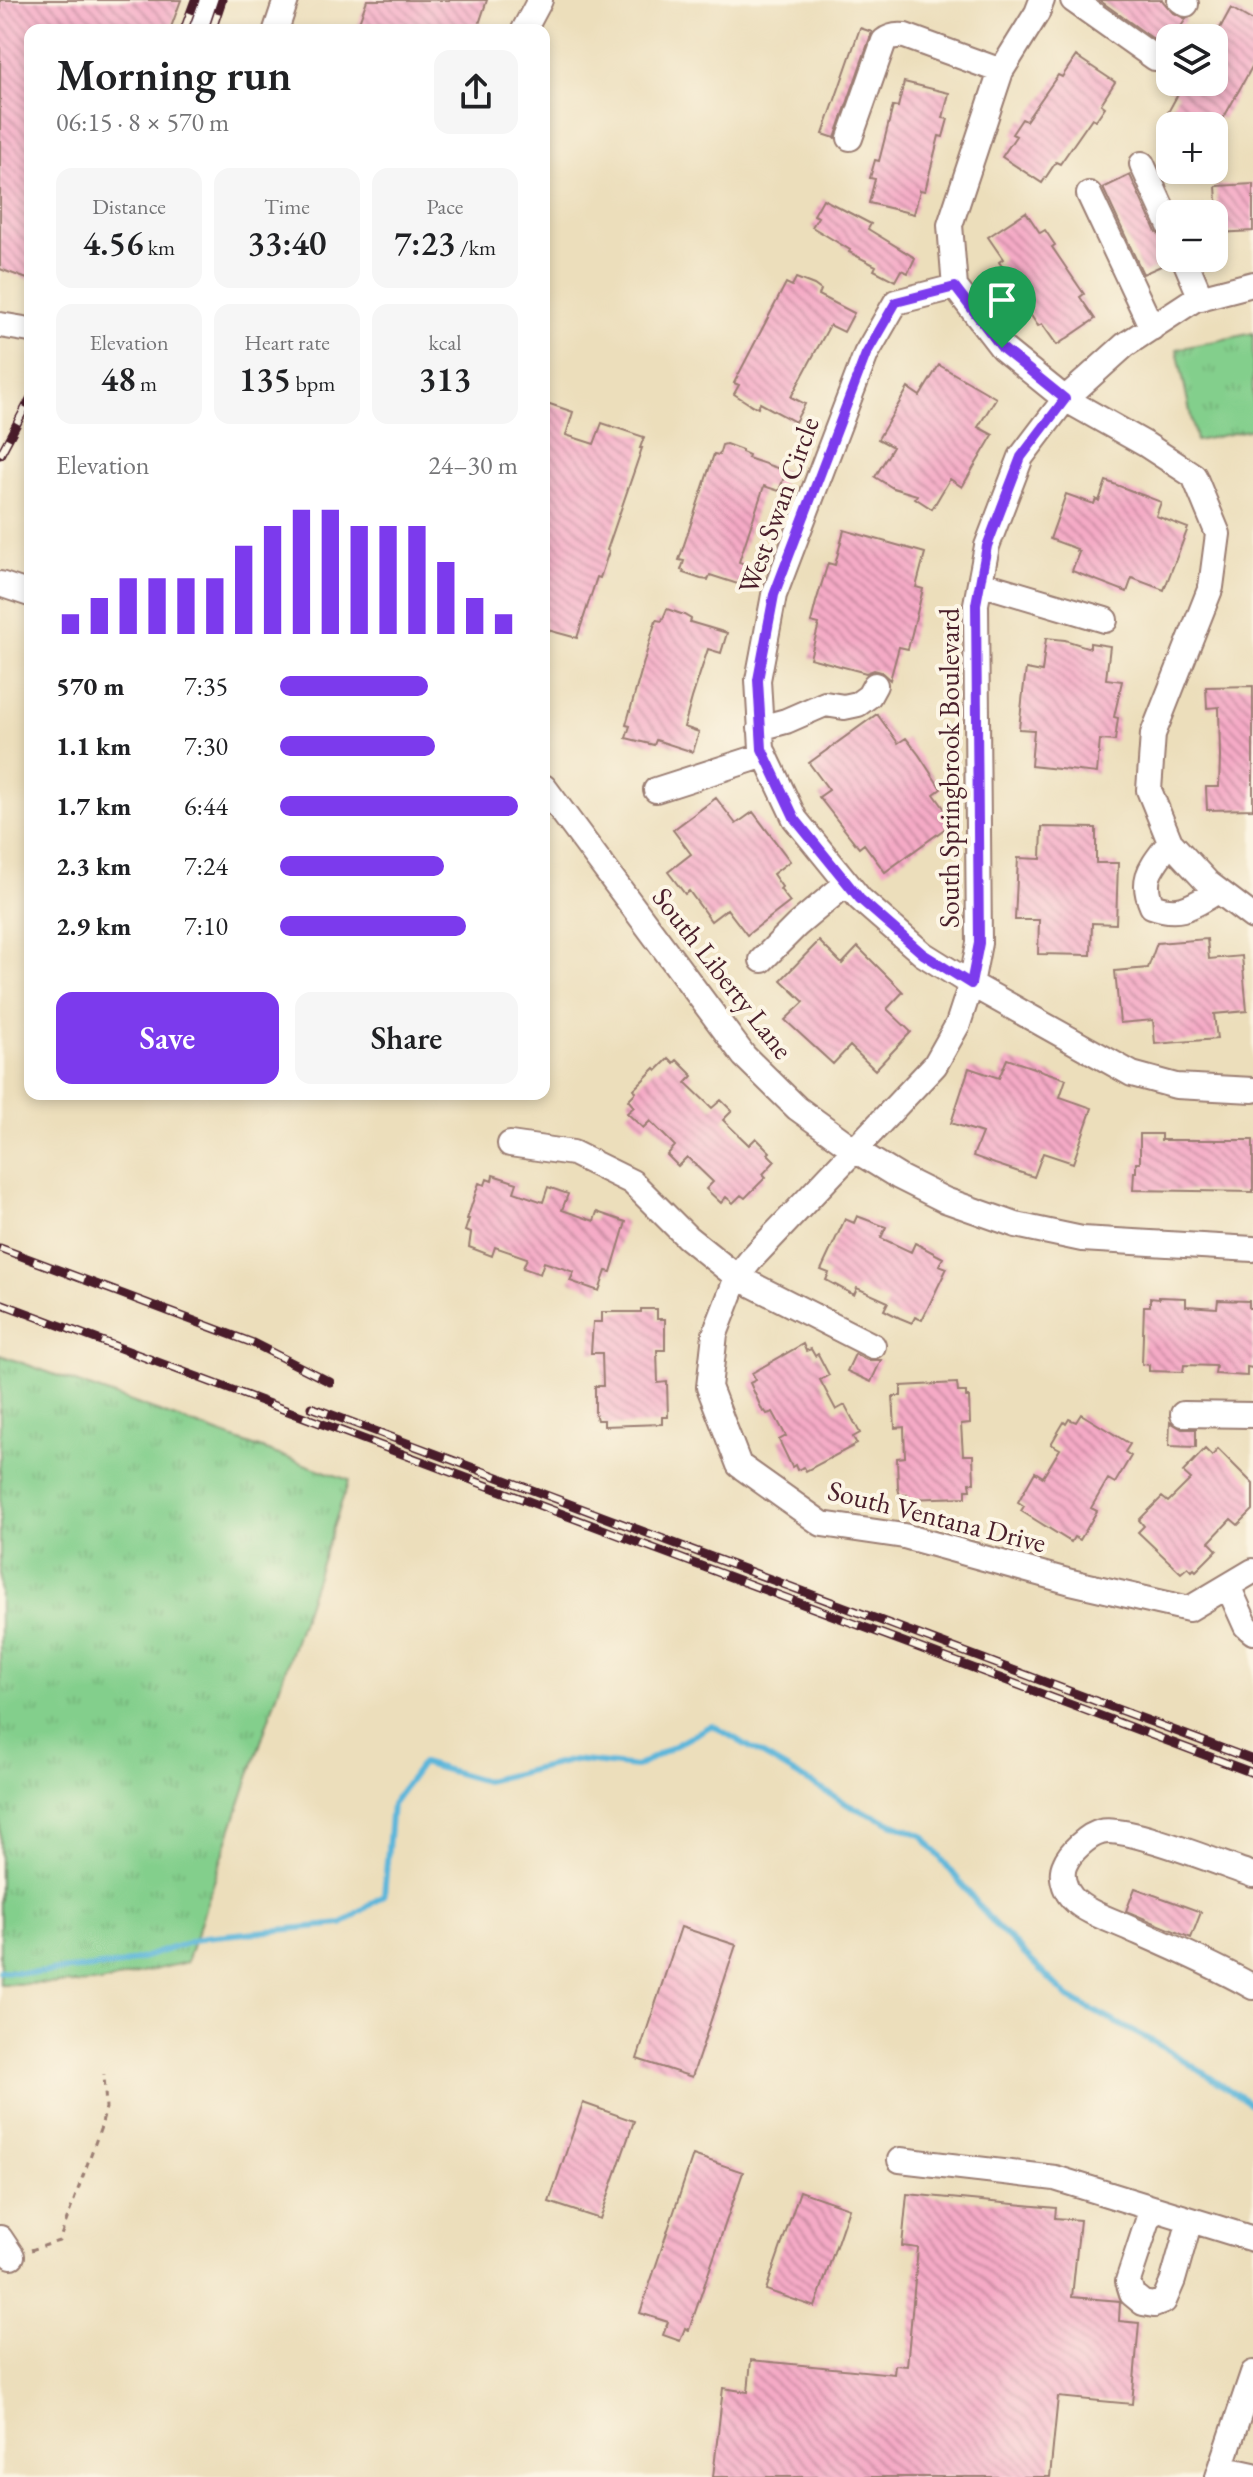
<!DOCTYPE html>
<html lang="en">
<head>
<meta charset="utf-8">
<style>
  :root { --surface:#fff; --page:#f6f6f6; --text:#202124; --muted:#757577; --accent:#7c3aed }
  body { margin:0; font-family:"EB Garamond",serif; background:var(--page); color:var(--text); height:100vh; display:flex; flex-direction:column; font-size:30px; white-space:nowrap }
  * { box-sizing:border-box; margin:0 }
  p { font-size:26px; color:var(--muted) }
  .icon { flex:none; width:44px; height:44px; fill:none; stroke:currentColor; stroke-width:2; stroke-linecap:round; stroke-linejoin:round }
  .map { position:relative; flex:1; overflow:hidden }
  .drawer { position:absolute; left:24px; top:24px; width:526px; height:1076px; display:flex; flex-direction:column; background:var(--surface); border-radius:16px; box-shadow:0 4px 12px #0003 }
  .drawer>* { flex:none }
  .fabs { position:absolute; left:1156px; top:24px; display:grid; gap:16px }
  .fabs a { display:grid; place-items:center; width:72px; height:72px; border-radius:16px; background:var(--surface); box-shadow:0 4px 12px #0003; font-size:40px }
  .pin { position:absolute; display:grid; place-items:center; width:68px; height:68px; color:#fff; margin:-82px -34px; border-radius:50% 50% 50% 0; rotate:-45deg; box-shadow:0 0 8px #0007 }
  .pin .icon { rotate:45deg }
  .round { display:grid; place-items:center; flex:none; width:84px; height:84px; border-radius:16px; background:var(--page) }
  .head { display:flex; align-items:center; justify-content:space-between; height:136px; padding:0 32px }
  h1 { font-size:44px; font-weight:600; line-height:60px }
  .metrics { display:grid; grid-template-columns:repeat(3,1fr); gap:12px; height:136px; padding:8px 32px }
  .metrics div { display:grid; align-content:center; border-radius:16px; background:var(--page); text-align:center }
  .metrics b { font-size:34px; font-weight:600 }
  .metrics small { font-size:22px; font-weight:400 }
  .metrics p { font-size:22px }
  .chart { height:224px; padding:16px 32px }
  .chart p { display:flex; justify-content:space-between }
  .chart svg { width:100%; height:144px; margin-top:8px; stroke:var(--accent); stroke-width:6 }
  .primary-button { display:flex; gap:16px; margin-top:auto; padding:16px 32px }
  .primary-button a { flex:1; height:92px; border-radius:16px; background:var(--accent); color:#fff; font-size:32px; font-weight:600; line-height:92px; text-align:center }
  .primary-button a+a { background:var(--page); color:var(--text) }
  ul { padding:0 32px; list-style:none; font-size:26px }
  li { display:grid; grid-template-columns:128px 96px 1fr; align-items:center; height:60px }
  li i { height:20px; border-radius:10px; background:var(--accent) }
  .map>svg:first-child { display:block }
</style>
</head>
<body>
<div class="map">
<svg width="1253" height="2477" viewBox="0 0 1253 2477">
  <defs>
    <pattern id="park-tufts" width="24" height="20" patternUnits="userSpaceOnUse" patternTransform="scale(2)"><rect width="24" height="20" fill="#83cf8c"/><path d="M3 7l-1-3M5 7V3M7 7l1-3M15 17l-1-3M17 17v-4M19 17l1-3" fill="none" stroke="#73b179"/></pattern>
    <pattern id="building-back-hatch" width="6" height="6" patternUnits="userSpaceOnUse" patternTransform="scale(2)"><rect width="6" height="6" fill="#f5aac6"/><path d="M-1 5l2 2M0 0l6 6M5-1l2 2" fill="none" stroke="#c88aa1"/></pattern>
  </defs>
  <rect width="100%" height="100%" fill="#fcf5e5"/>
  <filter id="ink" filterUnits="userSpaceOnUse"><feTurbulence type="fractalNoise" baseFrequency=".0125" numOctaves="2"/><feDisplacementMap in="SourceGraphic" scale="16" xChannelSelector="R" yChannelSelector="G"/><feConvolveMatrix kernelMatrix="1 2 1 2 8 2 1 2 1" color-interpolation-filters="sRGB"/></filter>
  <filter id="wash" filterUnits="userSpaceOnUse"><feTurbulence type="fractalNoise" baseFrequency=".006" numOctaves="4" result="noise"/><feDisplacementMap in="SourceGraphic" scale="32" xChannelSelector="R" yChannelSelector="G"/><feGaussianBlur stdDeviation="1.8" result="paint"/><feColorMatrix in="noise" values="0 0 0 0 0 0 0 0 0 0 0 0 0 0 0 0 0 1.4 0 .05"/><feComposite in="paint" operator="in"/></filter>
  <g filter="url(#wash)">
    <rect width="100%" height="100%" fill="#ecdebb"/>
    <path fill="url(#park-tufts)" stroke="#66775c" stroke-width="2" d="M1253,333V429L1196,441L1177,349Z
      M0,1355L349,1480L187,1962L100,1983L0,1984Z"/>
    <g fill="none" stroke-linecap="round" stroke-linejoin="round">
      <path stroke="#5cb6da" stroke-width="6" d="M0,1971L36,1973L121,1965L205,1937L342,1924L384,1895L392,1804L422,1763L485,1781L574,1760L636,1767L712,1725L850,1806L923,1836L993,1923L1069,1998L1163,2047L1253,2105"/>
    </g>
    <g id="blocks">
      <path fill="url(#building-back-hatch)" d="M0,0H181L170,30H30V280L0,269Z
        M367,0H487L477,30H356Z
        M1099,0H1162L1172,12L1186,19L1173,38H1170L1166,48Z
        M1231,8L1253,21V65L1223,119L1219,117L1214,126H1184L1166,116L1178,94L1156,82H1214V28L1219,30Z
        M860,28L872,32L835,138L823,134Z
        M1076,56L1115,82L1101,104L1105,107L1096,120L1092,118L1060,164L1056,162L1042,183L1002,157L1016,136L1012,134L1022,119L1026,121L1058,75L1062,77Z
        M904,82L949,93L943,118L948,119L943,137L939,136L925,191L920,190L914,214L869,203L875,179L870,178L875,160L879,161L893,106L898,107Z
        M1130,175L1156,232L1168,241L1170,246V262L1143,274L1103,188Z
        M1253,184V231L1219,233L1216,186Z
        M823,199L871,224L868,229L915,258L908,273L901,270L895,281L874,270L876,266L849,252L850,250L812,227L818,217L814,215Z
        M1026,212L1040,233L1045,230L1055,245L1052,247L1084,294L1080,297L1095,319L1057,345L1042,324L1038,326L1028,311L1032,308L999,262L1003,259L988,237Z
        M796,278L814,285L821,290L819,295L854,313L844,332L830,325L812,358L791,397L805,404L795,422L760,403L758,408L751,404V405L734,394L739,385L734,383L786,283L792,286Z
        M939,365L996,398L978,427L993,435L962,487L950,479L932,509L915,498L917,495L893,488L875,477L893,447L878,439L908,388L920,396Z
        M544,402L573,412L566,435L594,444L602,423L644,437L640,448H642L607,550L609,551L600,578L597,577L577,638L544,629Z
        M726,444L742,450V452L749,455L748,458L786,471L779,491L764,486L755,513L739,562L753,567L747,587L710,575L708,580L701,579L683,573L684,571L681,570L684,561L679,560L714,454L719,455L722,445Z
        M1106,481L1161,502L1156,516L1188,528L1164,590L1132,578L1127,592L1072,571L1079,552L1076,551L1077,549L1050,539L1066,494L1094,504L1096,499L1099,501Z
        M844,530L925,553L916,587L923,589L908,649L899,647L890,680L881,672L874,670L866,673L810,658L819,624L811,622L816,602L828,563L835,565Z
        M667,609L684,615L691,619L690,622L727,633L721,653L708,649L692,698L684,727L699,732L693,752L656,740L654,745L626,738L630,726L626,725L652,633L656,620L662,621Z
        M1046,638L1065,640L1090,648V643L1110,646L1106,679L1122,681L1114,717L1118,718L1115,741L1100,740L1097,773L1031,766L1034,730L1019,729L1023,692L1026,669L1042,672Z
        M1253,686V809L1207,810L1206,787H1219L1220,757L1219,707L1207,708L1206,687Z
        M877,714L898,743L906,738L919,755L941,789L934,794L954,822L885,872L864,844L859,848L819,797L829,790L809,763Z
        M716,798L736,824L753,812L790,861L773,874L782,887L780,889L790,902L747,935L727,909L711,921L689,891L685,894L668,872L691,854L673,830Z
        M1042,827L1096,828V863H1118L1116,924L1092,923L1091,955L1038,954L1039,920H1015L1018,858L1041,859Z
        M1207,939L1209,959L1242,956L1247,1011L1214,1014L1217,1039L1155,1044L1153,1020L1120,1023L1115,971L1148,968L1157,943Z
        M819,941L842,964L858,947L903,992L887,1009L911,1032L875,1070L850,1046L833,1064L785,1020L804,1002L781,980Z
        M669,1058L674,1063L677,1060L693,1076L686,1083L712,1108L721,1100L732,1111L723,1120L749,1145L756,1138L770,1152L768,1154L775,1161L763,1174L766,1177L745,1198L741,1195L733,1203L726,1197L721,1203L706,1189L713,1182L687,1157L678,1166L667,1155L675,1146L650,1121L643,1128L627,1113L634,1107L628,1100L636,1092L634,1089L655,1068L657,1070Z
        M1007,1059L1066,1079L1060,1097L1092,1108L1073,1163L1043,1153L1034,1177L995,1164L973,1156L982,1133L951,1123L969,1068L999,1078Z
        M1140,1134H1161V1140H1253V1192L1133,1190L1134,1172H1136V1163H1140Z
        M493,1175L517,1183L514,1192L543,1202L548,1187L568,1194L562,1210L594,1221L597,1212L626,1222L611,1272L606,1271L599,1291L570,1281L574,1272L544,1262L540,1274L523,1268L527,1258L495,1247L492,1256L469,1247L471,1233L465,1231L469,1219H467L479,1183L485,1185L487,1179L492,1181Z
        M857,1216L886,1227L881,1238L911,1252L915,1243L943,1258L939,1265L947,1268L922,1320L915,1317L912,1323L900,1318L884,1310L888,1302L857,1288L854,1295L826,1280L829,1273L821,1270L845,1219L854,1223Z
        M1159,1297L1186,1298V1306L1217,1308L1218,1300L1249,1301V1308H1253V1368L1247,1367V1376L1215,1374L1216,1366L1184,1365L1183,1372L1149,1371V1365L1142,1364L1144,1306H1150V1298L1159,1299Z
        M641,1309H657V1319H665V1350H657L658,1383L667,1382L668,1417H662V1424L604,1426V1420H597L595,1413V1386H603L602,1353H591L593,1322H602V1312H641Z
        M803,1344L806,1351L811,1349L815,1356L818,1354L829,1375L820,1380L836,1410L845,1405L860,1433L853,1437L857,1444L806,1471L804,1467L797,1470L795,1465L792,1467L779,1440L786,1436L773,1412L767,1414L765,1411L763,1412L750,1383L756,1380L752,1373Z
        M855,1354L867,1360H881L871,1382L847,1371Z
        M957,1383L958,1392H966V1397H969L970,1423L961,1424L963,1455H973L974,1483H970L971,1490H966V1497L907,1499V1495L900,1496L898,1488L897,1458L905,1457L904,1427L895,1428L893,1396H901V1386Z
        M1081,1414L1130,1444L1125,1452L1131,1456L1115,1483L1108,1479L1091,1508L1097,1511L1080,1540L1074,1537L1071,1542L1021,1511L1024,1506L1018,1502L1035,1472L1043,1477L1060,1449L1051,1444L1064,1422L1066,1424L1069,1419L1076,1422Z
        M1170,1422L1182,1429H1196V1447L1169,1446Z
        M1205,1449L1212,1456L1218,1449L1253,1484V1510L1238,1525L1231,1519L1209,1542L1217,1550L1196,1571L1194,1569L1192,1571L1188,1567L1181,1573L1138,1532L1144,1526L1139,1520L1162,1497L1168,1502L1191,1479L1183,1472Z
        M1135,1888L1201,1912L1191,1938L1126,1911Z
        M681,1927L736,1945L692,2077L637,2059Z
        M583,2103L634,2121L600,2219L549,2202Z
        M693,2155L743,2172L689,2330L685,2328L680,2341L663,2335L668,2322L640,2313Z
        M800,2191L849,2208L815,2307L766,2290Z
        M907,2194L1056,2208L1055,2218L1080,2220L1072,2297L1120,2301L1119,2321L1139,2323L1132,2404L1058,2397L1050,2477H713L723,2388L748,2392L751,2360L894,2374L895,2365L907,2366L918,2248L902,2246Z"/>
    </g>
  </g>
  <g filter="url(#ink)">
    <use href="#blocks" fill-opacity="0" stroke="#9b7e73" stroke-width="2"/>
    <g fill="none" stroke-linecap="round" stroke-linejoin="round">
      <defs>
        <path id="minor" d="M1042,0L1037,13L1001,71L950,225L955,287L1002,348L1065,399L1145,444L1194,476L1218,534L1211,587L1153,734L1149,790L1170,842L1208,883L1253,917
          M1073,0L1155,58
          M1180,0L1186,4
          M198,30L209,0
          M276,30L286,0
          M524,30L540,0
          M850,138L884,41C890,36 896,35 905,36L1001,71
          M1142,164L1170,226
          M1089,194L1152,328
          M1184,258L1201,298
          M1253,284L1195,299L1125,345L1065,399L1021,457L987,546L976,604L979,943L971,984L958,1024L935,1065L753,1257L737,1277L715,1334L709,1387L739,1465L822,1524L904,1536L1071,1582L1189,1609L1253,1571
          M955,287L896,302L866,354L774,595L758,680L762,749L795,819L860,899L923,954L971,984L1132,1074L1176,1086L1253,1090
          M0,325L30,330
          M980,583L1105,620
          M0,584L30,594
          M760,728L786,721L825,704L844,707L858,704L869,696L875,685
          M544,787L744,1056L797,1108L855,1150L899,1177L945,1200L1016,1225L1082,1239L1253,1249
          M656,790L765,755
          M1170,842C1153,866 1139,877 1152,906C1182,917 1193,905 1218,891
          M762,960L797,925L847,883
          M510,1144L573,1153L632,1182L687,1237L737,1277L873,1346
          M1183,1414L1253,1415
          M1228,1586L1246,1626L1253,1632
          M1253,1875C1223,1865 1126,1825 1101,1832C1088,1835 1070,1852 1065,1864C1060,1874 1064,1889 1072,1898C1086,1913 1112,1920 1131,1929C1172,1947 1214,1965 1253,1987
          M900,2160L1055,2178L1253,2239
          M1152,2208L1128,2281L1132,2294L1143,2303L1154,2305L1164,2301L1173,2280L1190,2220
          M0,2238L12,2256
          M1221,2468L1253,2475
          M1218,2477L1253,2373"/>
      </defs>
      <use href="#minor" stroke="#9b7e73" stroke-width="28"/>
      <path stroke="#9b7e73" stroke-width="3" stroke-dasharray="6 6" stroke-linecap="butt" d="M31,2250L59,2241L101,2127L106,2108L104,2074"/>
      <use href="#minor" stroke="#fff" stroke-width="24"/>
      <defs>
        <path id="rail" d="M184,30L195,0
          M212,30L222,0
          M0,455L30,399
          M0,1248L253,1343L330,1382
          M0,1303L1253,1773
          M311,1407L1253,1760"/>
      </defs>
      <use href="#rail" stroke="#4a1f2b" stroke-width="9"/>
      <use href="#rail" stroke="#fcf5e5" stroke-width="6" stroke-dasharray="18" stroke-linecap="butt"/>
    </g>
  </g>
  <g fill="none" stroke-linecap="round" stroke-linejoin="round" filter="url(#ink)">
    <defs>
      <path id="route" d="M955,287L1002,348L1065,399L1021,457L987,546L976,604L979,943L971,984L923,954L860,899L795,819L762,749L758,680L774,595L866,354L896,302Z"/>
    </defs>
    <use href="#route" stroke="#fff" stroke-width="16"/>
    <use href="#route" stroke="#7c3aed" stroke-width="10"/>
  </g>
  <g text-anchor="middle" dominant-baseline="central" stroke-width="8" stroke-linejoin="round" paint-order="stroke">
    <g font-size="28" fill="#4a1f2b" stroke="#fcf5e5">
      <text transform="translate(778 505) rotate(-70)">West Swan Circle</text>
      <text transform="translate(949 768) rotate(-90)">South Springbrook Boulevard</text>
      <text transform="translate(723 973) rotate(52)">South Liberty Lane</text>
      <text transform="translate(937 1516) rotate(14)">South Ventana Drive</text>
    </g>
  </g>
</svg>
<div class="fabs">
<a><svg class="icon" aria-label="layers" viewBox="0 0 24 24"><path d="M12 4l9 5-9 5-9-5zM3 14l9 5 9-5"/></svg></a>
<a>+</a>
<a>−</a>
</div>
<div class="pin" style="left:1002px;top:348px;background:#1e9e55"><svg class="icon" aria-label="arrive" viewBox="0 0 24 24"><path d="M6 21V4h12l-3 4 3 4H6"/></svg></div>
<section class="drawer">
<div class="head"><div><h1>Morning run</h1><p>06:15 · 8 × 570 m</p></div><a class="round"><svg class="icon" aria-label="share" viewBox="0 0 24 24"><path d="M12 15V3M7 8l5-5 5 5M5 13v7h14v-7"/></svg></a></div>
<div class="metrics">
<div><p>Distance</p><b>4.56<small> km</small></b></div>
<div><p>Time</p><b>33:40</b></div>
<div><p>Pace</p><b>7:23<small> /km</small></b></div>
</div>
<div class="metrics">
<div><p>Elevation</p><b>48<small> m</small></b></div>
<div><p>Heart rate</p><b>135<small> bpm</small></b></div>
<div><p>kcal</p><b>313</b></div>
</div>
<div class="chart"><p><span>Elevation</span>24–30 m</p>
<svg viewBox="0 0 160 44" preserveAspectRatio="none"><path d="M5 44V38M15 44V33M25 44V27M35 44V27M45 44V27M55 44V27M65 44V17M75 44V11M85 44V6M95 44V6M105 44V11M115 44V11M125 44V11M135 44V22M145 44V33M155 44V38"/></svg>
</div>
<ul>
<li><b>570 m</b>7:35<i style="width:62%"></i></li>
<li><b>1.1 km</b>7:30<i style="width:65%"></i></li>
<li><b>1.7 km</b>6:44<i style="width:100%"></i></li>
<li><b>2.3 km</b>7:24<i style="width:69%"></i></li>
<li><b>2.9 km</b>7:10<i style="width:78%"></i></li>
</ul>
<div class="primary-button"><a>Save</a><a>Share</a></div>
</section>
</div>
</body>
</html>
